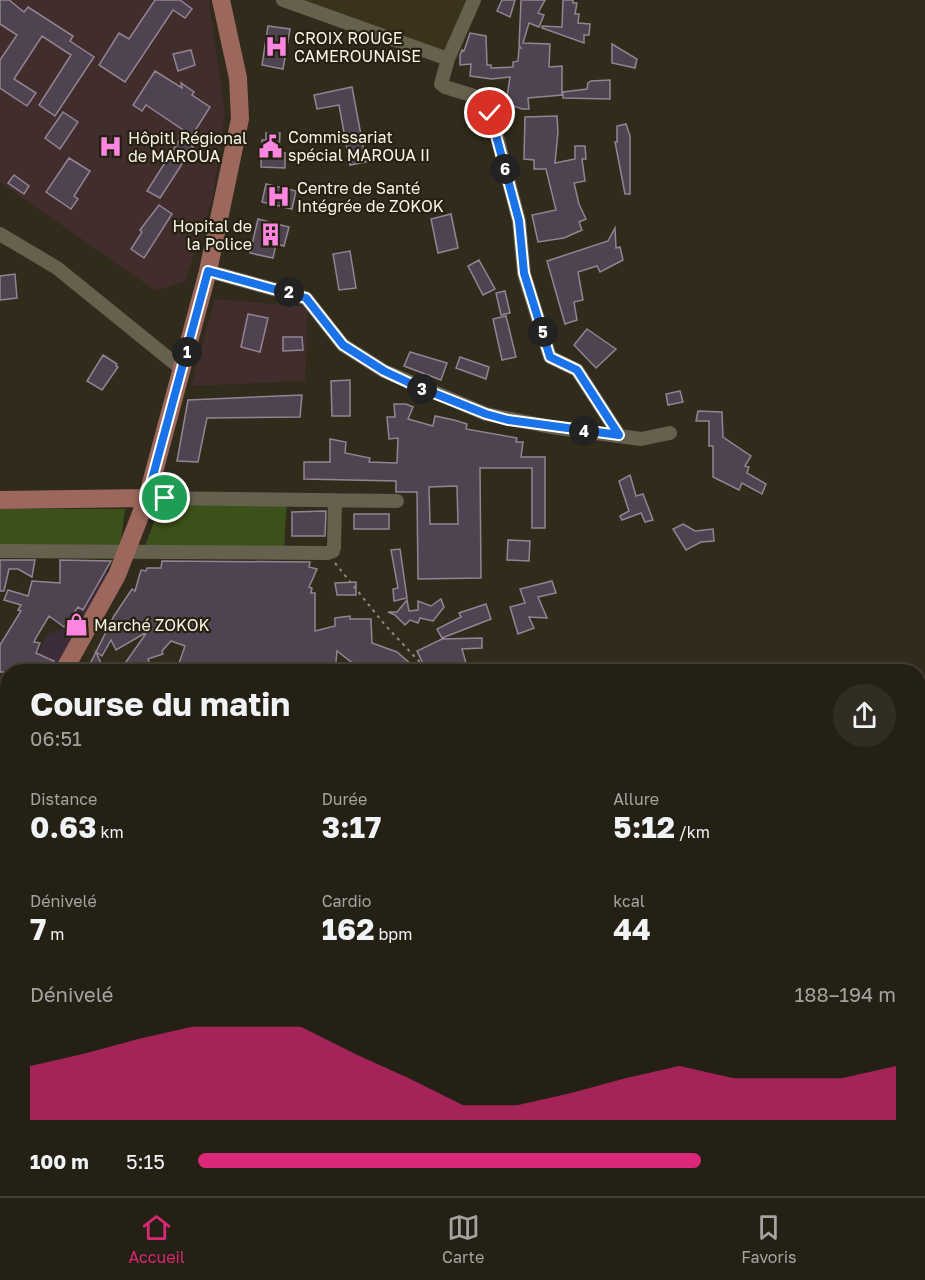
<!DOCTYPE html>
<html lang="fr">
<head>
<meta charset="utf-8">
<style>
  :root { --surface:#252014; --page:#312d22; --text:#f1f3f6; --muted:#a3a3a0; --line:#423e34; --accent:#db2777 }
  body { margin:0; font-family:"Golos Text",sans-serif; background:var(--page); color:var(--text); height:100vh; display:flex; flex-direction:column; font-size:22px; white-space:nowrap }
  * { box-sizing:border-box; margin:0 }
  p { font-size:20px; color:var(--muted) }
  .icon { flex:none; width:33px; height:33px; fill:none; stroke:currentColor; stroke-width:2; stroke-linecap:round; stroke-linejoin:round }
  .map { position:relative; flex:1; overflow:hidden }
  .side { position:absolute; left:0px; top:664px; width:926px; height:532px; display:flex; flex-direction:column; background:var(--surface); border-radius:24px 24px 0 0; box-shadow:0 2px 4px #0004,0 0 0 2px var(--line) }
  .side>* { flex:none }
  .pin { position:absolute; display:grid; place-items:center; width:51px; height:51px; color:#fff; margin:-26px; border:3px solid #fff; border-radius:50%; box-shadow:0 2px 6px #0007 }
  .km { position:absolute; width:30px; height:30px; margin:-15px; border-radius:50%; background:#222; color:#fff; font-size:16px; line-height:30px; text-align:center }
  .round { display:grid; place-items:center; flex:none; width:63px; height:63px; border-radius:32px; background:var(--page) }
  .headline { display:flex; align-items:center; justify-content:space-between; height:102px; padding:0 30px }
  h1 { font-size:33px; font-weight:700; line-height:45px }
  .stats { display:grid; grid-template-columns:repeat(3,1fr); gap:9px; height:102px; padding:6px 30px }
  .stats div { display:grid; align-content:center }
  .stats b { font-size:30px; font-weight:700 }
  .stats small { font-size:16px; font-weight:400 }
  .stats p { font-size:16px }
  .chart { height:168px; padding:12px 30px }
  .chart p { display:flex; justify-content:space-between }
  .chart svg { width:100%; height:108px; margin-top:6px; fill:var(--accent); opacity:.7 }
  ul { padding:0 30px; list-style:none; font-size:20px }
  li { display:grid; grid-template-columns:96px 72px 1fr; align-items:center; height:45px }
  li i { height:15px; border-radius:8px; background:var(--accent) }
  .tabs { display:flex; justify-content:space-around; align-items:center; height:84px; border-top:2px solid var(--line); background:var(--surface); font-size:16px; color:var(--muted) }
  .tabs a { display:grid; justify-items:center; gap:3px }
  .tabs .active { color:var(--accent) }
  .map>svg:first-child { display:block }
</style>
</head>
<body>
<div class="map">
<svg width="925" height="1196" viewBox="0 0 925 1196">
  <rect width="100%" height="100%" fill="#312b1b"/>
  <path fill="#3d2d3a" d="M98,571L109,574L61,672H29L47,634L63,629L69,621L78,597Z"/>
  <path fill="#3a321b" d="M287,0H470L446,56Z"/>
  <path fill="#412d2c" d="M0,0H209L225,113L213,197L185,281L156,291L0,182Z
    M215,299L308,307L305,381L191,386Z"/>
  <path fill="#3c5119" d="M287,500L284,548L145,546L160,506Z
    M0,509H125L120,549H0Z"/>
  <path fill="#504351" stroke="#938493" stroke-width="1.5" fill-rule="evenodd" d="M0,0H9L24,12L28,7L73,36L70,41L94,57L55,116L39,105L71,55L42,36L14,79L36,93L27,106L0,88V60L17,35L0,24Z
    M155,0H180L192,9L185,18L173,10L125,82L99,65L119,33L129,39Z
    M502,0H515L510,17L497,11Z
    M521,0H545L538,13L544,15L539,27L529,23L523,43L550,44L549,67L562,66V95L528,98L529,109H522L506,103L510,77L492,79L470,76L471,64L460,65V55L462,50L464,51L470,33L486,36L487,65H491V68L513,67V62L518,61L519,48H521L519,46Z
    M563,0H573V3H577L575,14H579L578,23L590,24L589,35H584V43L542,28V26L562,27Z
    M268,26L290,29L283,69L262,65Z
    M612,44L637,59L635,68L612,63Z
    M191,50L195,65L178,71L173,54Z
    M155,71L182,88L181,83L194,92L192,95L210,107L188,142L179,136L183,130L146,105L142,111L133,105Z
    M610,80V99L563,98V92L587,89L588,83L591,81Z
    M352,87L366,162L350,165L339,105L317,109L314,95Z
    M63,112L78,122L60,149L45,138Z
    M557,116L558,132L555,163L575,159V146H585L586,159H582L585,181L574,183L579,204L586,219L579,222L582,230L564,238L538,242L532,215L556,210L546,169H534V160L524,159L525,117Z
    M626,124L630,136V194H625L615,142H617V126Z
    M266,133H280L279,152L285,153V168L261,167L262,140H266Z
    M180,139L193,147L160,198L147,191Z
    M69,158L90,171L74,196L78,199L71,209L46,192Z
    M14,175L29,186L24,194L8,183Z
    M266,184L296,191L292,209L262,202Z
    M159,205L172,214L144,258L131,249L142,232L140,230Z
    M451,214L458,248L438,253L431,219Z
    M258,219L289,227L284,246L276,244L273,258L250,253Z
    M615,228L616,248L620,247L623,260L600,272L597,266L578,272L583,300L574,302L577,320L565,324L547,261L608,241Z
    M350,251L356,288L339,290L333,254Z
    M479,260L495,289L483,295L468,266Z
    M15,274L17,298L0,300V276Z
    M505,291L510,313L501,315L496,293Z
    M248,314L268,318L260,352L241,347Z
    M506,316L516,357L502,360L493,319Z
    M587,329L616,349L596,368L574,345Z
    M283,337H302L303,350L283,351Z
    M410,352L447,363L441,380L404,366Z
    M103,355L117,364L116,366L118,367L102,390L87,381Z
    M460,357L489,367L486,379L456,368Z
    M350,380V416H332L331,381Z
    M680,391L683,402L668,405L666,394Z
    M302,395L300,417L207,418L198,462L177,461L188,400Z
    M394,404H406L413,407L408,419L433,426L435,416L454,420L467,424L466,429L517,438L516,442H523L521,457H545V528H532V468H480L481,578L418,579L417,492H396V481L304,479V462H330V439L346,442L345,453L370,458L369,462L397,463L398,438L389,439L387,417H395ZM457,486L458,524H430L429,487Z
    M698,411L722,412L723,437L751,456L745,466L749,467L747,473L766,484L762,494L742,483L739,490L713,477V446H709V421H696Z
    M630,475L636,496L643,494L653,520L645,522L641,513L622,520L620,516L629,511L619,481Z
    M326,511L325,536H292V512Z
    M354,514H389V529H354Z
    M683,524L695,531L713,529L714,541L701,542L686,550L673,529Z
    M508,540L530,541L529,561L507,560Z
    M400,549L407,598L394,601L393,589L398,588L391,550Z
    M0,560H35L32,577L18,569H9L4,591H0Z
    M60,560L111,561L83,610L78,607L64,627L49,616L37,636L34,642L40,643L36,653L54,661L48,672H0V645L21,611L18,610L21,605L4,600L8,590L28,596L32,581L60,583Z
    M162,561L310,562L309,567L317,569L309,587L312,588L311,593H315V631L335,626V618L350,616V619H371L372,643L397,652L420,672H364L337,651L335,672H323L321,667L313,670L310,664L298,672H176L185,646L171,641L162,651L163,654L148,659L153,672H119L147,632L116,650L111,640L102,656L96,652L105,672H86L114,616L132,589L135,591L141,570L146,571L147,568H161Z
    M552,581L556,593L538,597L547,618L529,617L534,628L518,634L510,607L525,603L520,589Z
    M356,582V595H337L335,583Z
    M441,599L444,607L433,621L420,618L418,623L410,620L405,625L395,615L388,612H397L407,600L409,611L418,610V601L431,606Z
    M486,604L491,619L442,638L437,629L461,617L459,613Z
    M482,638V648L462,649L466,663L464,664L466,672H427L417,651L442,639Z"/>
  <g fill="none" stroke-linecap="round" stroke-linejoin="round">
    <path stroke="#908b7e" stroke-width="2" stroke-dasharray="3 4.5" stroke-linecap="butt" d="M335,563L385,625L429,672
      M0,711L8,709
      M918,1156L925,1149
      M35,1190L36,1196
      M739,1190L762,1196
      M834,1196L863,1190"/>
    <path stroke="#66604e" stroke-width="14" d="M283,0L448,59
      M474,0L448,59L441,84L445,87L484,99L488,102L519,221L524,274L550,357L577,370L619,435
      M0,234L57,268L183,370
      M208,271L306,298L343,345L384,371L486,414L551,427L641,439L670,433
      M147,498L397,501
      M0,551L327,553L333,551L334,547L335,500
      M0,763H8"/>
    <path stroke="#9c675c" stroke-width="18" d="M0,500L147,498
      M63,672L117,575L147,498L208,271L240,119L238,78L221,0
      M0,789L8,774"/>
  </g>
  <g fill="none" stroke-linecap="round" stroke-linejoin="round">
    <defs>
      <path id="route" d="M165,498H147L208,271L306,298L343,345L384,371L416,386L486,414L508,420L619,435L577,370L550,357L524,273L519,221L490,113"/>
    </defs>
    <use href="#route" stroke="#fff" stroke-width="12"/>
    <use href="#route" stroke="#1a73e8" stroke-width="8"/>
  </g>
  <defs>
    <symbol id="hospital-bare" viewBox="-9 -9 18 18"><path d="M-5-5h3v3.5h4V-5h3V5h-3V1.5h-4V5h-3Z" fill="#fd86e1" stroke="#272111" stroke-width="2.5" paint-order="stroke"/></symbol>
    <symbol id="civic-bare" viewBox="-9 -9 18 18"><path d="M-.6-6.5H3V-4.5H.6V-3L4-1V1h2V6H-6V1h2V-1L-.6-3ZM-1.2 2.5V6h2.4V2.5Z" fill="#fd86e1" stroke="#272111" stroke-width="2.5" paint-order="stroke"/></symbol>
    <symbol id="building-bare" viewBox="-9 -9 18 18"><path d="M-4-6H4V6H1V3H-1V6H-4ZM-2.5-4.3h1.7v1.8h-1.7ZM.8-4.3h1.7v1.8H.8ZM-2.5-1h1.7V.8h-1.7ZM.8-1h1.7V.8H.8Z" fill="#fd86e1" stroke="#272111" stroke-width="2.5" paint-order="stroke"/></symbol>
    <symbol id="shop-bare" viewBox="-9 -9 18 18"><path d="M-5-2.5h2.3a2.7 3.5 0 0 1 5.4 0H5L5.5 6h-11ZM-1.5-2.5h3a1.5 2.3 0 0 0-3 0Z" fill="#fd86e1" stroke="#272111" stroke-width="2.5" paint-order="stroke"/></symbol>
  </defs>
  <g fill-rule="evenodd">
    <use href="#hospital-bare" x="260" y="30" width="33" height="33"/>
    <use href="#civic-bare" x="254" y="130" width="33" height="33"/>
    <use href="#hospital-bare" x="94" y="130" width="33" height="33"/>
    <use href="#hospital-bare" x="262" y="180" width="33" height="33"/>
    <use href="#building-bare" x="254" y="218" width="33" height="33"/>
    <use href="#shop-bare" x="60" y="608" width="33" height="33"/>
  </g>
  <g text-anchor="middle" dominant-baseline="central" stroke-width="4.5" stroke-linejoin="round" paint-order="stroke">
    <g font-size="16" fill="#f6f3e8" stroke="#272111" text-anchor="start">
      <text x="294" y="38">CROIX ROUGE<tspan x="294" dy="18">CAMEROUNAISE</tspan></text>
      <text x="288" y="137">Commissariat<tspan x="288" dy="18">spécial MAROUA II</tspan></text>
      <text x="128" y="138">Hôpitl Régional<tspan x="128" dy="18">de MAROUA</tspan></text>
      <text x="297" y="188">Centre de Santé<tspan x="297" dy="18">Intégrée de ZOKOK</tspan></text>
      <text x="252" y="226" text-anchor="end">Hopital de<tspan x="252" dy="18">la Police</tspan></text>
      <text x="94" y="625">Marché ZOKOK</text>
    </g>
  </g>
</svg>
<div class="pin" style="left:165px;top:498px;background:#1e9e55"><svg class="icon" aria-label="arrive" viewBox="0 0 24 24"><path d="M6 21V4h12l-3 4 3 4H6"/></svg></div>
<div class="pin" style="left:490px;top:113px;background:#d93025"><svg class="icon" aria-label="check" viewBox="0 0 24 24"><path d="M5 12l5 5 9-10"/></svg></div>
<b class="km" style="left:187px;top:352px">1</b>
<b class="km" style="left:289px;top:292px">2</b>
<b class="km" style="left:422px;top:389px">3</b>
<b class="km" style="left:584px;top:431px">4</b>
<b class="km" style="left:543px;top:332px">5</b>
<b class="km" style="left:505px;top:169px">6</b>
<section class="side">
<div class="headline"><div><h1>Course du matin</h1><p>06:51</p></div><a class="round"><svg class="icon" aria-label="share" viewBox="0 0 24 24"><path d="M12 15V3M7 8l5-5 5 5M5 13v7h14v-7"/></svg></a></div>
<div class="stats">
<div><p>Distance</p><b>0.63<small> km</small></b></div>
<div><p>Durée</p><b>3:17</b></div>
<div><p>Allure</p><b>5:12<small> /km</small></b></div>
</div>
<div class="stats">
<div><p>Dénivelé</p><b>7<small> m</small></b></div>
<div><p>Cardio</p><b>162<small> bpm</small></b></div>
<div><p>kcal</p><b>44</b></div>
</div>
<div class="chart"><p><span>Dénivelé</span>188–194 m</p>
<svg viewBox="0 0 160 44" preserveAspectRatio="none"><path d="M0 44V22L10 17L20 11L30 6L40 6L50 6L60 17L70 27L80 38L90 38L100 33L110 27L120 22L130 27L140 27L150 27L160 22V44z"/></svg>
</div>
<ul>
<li><b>100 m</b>5:15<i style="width:72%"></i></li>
</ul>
</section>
</div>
<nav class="tabs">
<a class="active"><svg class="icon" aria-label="home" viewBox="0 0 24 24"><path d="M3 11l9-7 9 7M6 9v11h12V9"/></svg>Accueil</a>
<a><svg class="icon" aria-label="map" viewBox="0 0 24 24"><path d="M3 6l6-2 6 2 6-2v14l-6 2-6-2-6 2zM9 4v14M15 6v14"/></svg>Carte</a>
<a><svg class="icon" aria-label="saved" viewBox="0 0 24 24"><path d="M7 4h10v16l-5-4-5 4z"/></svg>Favoris</a>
</nav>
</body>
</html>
